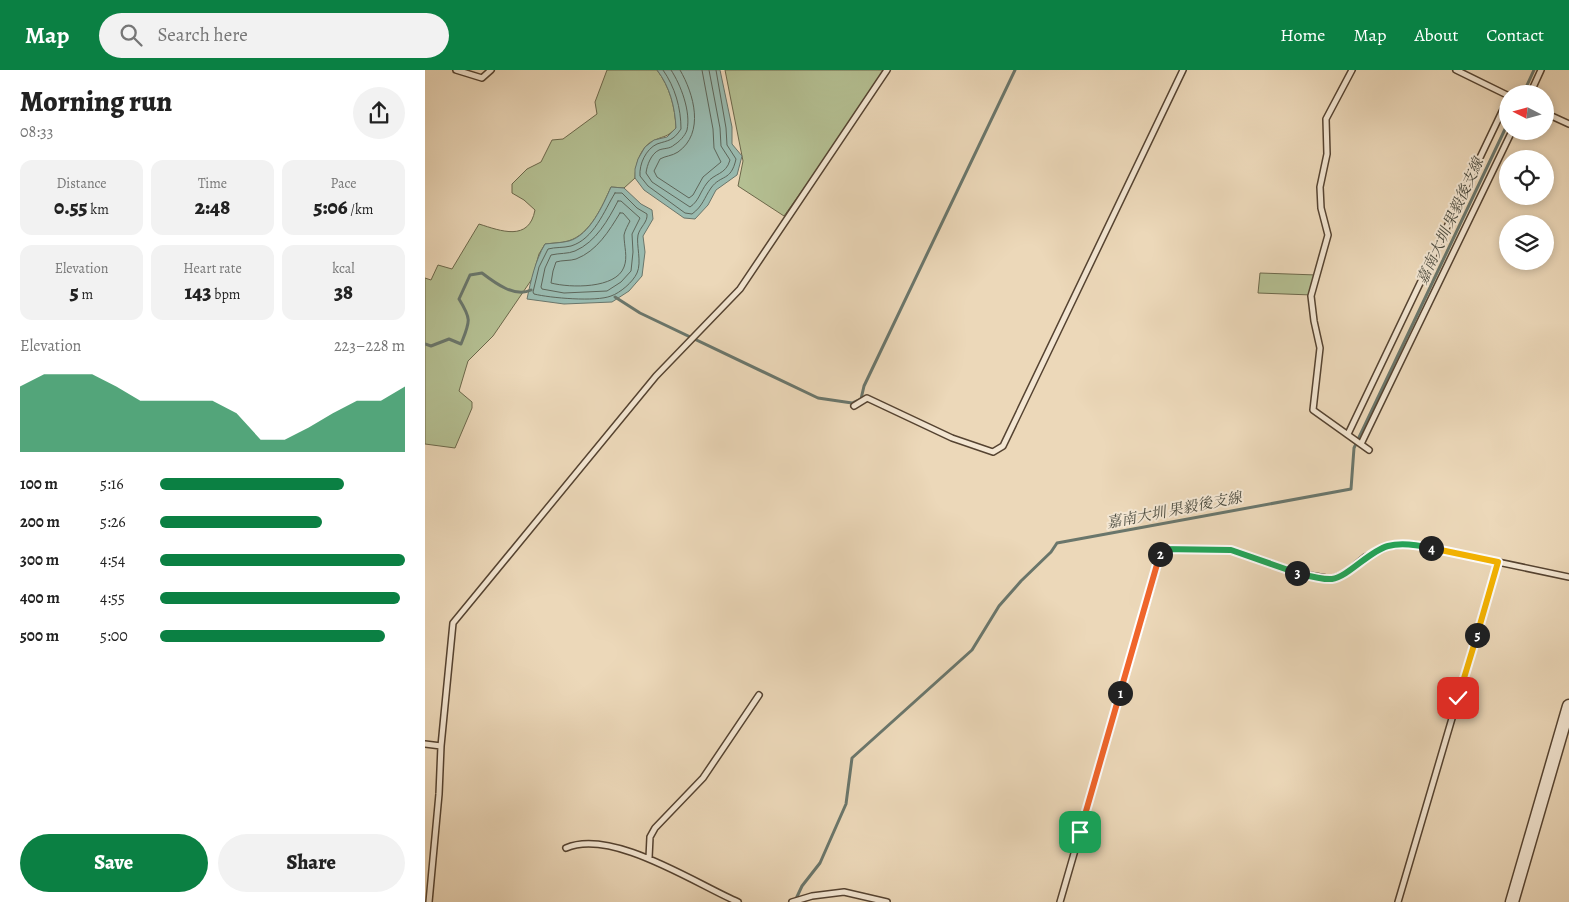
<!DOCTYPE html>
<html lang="en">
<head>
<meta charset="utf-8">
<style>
  :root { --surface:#fff; --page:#f2f2f2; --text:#222; --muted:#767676; --accent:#0b8043 }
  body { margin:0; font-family:Alegreya,"Noto Serif TC",serif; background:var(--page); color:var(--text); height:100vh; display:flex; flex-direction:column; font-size:19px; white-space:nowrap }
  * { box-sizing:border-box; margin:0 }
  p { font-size:16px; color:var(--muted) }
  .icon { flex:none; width:28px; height:28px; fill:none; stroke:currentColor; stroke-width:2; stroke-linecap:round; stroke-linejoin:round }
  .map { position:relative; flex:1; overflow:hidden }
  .drawer { display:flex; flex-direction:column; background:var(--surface); width:425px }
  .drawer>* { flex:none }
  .needle { width:32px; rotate:276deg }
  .controls { position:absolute; left:1074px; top:15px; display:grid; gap:10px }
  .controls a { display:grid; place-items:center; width:55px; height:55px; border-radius:50%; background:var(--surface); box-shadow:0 2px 8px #0003; font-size:25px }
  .pin { position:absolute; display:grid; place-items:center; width:42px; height:42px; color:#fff; margin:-21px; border-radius:10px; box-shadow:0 2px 8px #0006 }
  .km { position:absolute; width:25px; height:25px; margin:-12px; border-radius:50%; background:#222; color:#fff; font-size:14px; line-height:25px; text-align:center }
  .round { display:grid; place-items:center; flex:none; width:52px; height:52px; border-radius:26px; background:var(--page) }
  .head { display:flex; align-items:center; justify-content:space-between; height:85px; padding:0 20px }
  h1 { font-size:28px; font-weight:800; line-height:38px }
  .figures { display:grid; grid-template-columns:repeat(3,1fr); gap:8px; height:85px; padding:5px 20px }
  .figures div { display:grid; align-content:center; border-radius:12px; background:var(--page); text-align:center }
  .figures b { font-size:21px; font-weight:800 }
  .figures small { font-size:14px; font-weight:400 }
  .figures p { font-size:14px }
  .chart { height:140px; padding:10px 20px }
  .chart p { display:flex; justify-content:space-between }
  .chart svg { width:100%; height:90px; margin-top:5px; fill:var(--accent); opacity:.7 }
  .cta { display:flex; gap:10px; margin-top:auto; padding:10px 20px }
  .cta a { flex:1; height:58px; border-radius:30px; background:var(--accent); color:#fff; font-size:20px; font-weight:800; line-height:58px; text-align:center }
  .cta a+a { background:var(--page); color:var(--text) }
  ul { padding:0 20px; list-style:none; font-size:16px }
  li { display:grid; grid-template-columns:80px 60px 1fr; align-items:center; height:38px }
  li i { height:12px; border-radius:6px; background:var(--accent) }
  header { display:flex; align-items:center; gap:30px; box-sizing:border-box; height:70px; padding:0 25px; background:var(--accent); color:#fff }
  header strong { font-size:24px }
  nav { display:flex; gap:28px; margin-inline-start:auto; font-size:18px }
  .search { width:350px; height:45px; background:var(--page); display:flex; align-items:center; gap:12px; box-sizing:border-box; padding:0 18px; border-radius:28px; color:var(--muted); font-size:19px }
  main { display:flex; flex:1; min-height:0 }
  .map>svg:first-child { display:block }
</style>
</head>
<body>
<header>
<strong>Map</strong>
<div class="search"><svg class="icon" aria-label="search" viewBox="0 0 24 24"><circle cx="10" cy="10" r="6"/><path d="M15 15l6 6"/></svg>Search here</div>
<nav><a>Home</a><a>Map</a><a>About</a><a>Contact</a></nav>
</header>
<main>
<section class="drawer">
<div class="head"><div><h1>Morning run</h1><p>08:33</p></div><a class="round"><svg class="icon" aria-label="share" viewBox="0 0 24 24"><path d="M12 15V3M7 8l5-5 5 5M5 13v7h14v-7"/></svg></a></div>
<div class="figures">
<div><p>Distance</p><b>0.55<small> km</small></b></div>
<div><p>Time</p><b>2:48</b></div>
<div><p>Pace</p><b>5:06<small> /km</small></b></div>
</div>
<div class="figures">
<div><p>Elevation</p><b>5<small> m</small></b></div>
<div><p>Heart rate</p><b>143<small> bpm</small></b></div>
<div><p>kcal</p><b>38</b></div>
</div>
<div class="chart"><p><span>Elevation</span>223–228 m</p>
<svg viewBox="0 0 160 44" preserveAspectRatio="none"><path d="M0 44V12L10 6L20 6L30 6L40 12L50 19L60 19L70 19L80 19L90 25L100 38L110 38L120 32L130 25L140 19L150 19L160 12V44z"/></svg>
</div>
<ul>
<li><b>100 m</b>5:16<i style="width:75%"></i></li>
<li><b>200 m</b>5:26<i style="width:66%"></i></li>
<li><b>300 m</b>4:54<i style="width:100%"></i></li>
<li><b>400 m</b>4:55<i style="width:98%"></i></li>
<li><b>500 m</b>5:00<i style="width:92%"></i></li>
</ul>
<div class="cta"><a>Save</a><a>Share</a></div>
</section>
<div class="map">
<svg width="1144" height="832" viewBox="0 0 1144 832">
  <rect width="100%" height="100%" fill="#ecd8b9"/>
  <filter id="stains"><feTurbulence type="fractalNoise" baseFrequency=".004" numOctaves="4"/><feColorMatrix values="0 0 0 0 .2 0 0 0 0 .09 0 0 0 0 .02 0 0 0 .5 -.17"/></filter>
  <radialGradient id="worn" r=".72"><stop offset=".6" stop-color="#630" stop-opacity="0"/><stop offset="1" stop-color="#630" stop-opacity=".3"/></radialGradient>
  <path fill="#b4bf92" stroke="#6c684b" d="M182,0H232C245,17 250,37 251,58C241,68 241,65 230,70C216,75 210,94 210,108L199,118L186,117C178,135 165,165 143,171C136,173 128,173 120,174L114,184L107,209L68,266L43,291L34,321L47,332V338L30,378L0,374V208L6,210L13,195L27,199L54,154C76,161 104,172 110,140L99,130L87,123V114L102,99L116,92L127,70L138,69L172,44L170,32Z
    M300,0H463L359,146L313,116L318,91Z
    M835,203L892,205L887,225L833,223Z"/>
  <path fill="#99baaf" stroke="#6a766b" d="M232,0H295L307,57V74L317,86L312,105L291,120L283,135L270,149L259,148L219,120L210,108V99L213,89L220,77L229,70L242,67L251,58C250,37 245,17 232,0Z
    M186,117L199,118L216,134L227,140L228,149L218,166L220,182L217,206L204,221L187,232L139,234L102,229C106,210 110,191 120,174C128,173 136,173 144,171C165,165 178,135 186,117Z"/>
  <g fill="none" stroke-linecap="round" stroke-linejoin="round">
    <path stroke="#5e665a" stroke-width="1" d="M238,0C250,17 256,38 256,59C248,71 244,70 232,74C221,79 214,94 215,106L223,116L260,143L267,144C278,136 279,128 286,118C296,104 306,112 311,89L302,75L301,58L291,0
      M246,0C256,15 266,42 262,60C260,66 254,72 249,75C245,79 239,78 234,80C226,84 222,95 221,103L227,112L265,137C274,131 275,122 282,113C289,103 301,105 305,90L296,76L295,58L284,0
      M255,0C269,24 280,63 253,82C247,86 240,86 235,89L229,101L232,107L264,128L268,125L278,107L296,92L289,78L288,59L277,0
      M190,123H197L212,138L222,144C223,152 215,157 213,165C211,175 217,192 212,203C208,212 195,223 186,226C171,232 125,228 109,224L108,222L114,197L123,179C130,177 138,178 146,176C169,169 179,141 190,123Z
      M193,131H196L215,148L207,164L208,182L206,201L196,212L182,221L139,223L117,219L116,217L120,198L126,185C134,183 143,184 150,181C171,172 183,150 193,131Z
      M195,143H198L205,151C203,155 200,160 199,165C199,176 203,187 199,197C191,219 145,218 126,213L128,201L131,192C137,190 145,191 151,189C172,181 184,161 195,143Z"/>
    <path stroke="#6a766b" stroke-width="3" d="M1098,24L1109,0
      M190,227L215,243L393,328L427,333L436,329L439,316L590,0
      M0,274L6,276L24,269L36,274C45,251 47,250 34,229L45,205L57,203C70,213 90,228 106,220
      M370,831L377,816L395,793L421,734L427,688L547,580L574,536L596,511L626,482L632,473L926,419L929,378L1082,55"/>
    <defs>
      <path id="service" d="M31,0L57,8L66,0
        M927,0L901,49L902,84L895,117L896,138L903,165L886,226L889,251L895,278L888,340L944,380
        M1031,0L1082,25
        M1105,24L1116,0
        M1120,43L1144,54
        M429,336L442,328L527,368L568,382L578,376L758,0
        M923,364L1082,31
        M936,374L1087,61
        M0,674L16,676
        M141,778C187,758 271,814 313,832
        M224,788L225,767L230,758L278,708L334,625
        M4,832L14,724L16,676L28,553L231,306L315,219L462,0
        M367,832L387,826L419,822L462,832
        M635,832L737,479L806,480L877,504L907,509L921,503L940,487L963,476L987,474L1144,507
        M973,832L1073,492"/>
      <path id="tertiary" d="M1087,832L1144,636"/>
    </defs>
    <use href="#service" stroke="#554331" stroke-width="8"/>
    <use href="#tertiary" stroke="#554331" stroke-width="15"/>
    <use href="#service" stroke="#f3e6d2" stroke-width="5"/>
    <use href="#tertiary" stroke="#f3e6d2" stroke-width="12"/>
  </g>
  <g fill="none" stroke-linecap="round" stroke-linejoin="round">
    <defs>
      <path id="split-1" d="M655,762L695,623"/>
      <path id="split-2" d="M695,623L735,484"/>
      <path id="split-3" d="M735,484L736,479L806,480L872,503"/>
      <path id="split-4" d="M872,503C880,505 898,510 907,509C923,507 944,481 963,476C977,472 993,475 1006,478"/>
      <path id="split-5" d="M1006,478L1073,492L1052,565"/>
      <path id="split-6" d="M1033,628L1052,565"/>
    </defs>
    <use href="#split-1" stroke="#fff" stroke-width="10"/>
    <use href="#split-2" stroke="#fff" stroke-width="10"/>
    <use href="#split-3" stroke="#fff" stroke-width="10"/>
    <use href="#split-4" stroke="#fff" stroke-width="10"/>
    <use href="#split-5" stroke="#fff" stroke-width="10"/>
    <use href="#split-6" stroke="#fff" stroke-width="10"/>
    <use href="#split-1" stroke="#f0652b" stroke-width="6"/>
    <use href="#split-2" stroke="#f0652b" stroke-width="6"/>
    <use href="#split-3" stroke="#22a559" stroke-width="6"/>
    <use href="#split-4" stroke="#22a559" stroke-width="6"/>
    <use href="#split-5" stroke="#f5b400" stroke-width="6"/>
    <use href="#split-6" stroke="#f5b400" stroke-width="6"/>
  </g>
  <g text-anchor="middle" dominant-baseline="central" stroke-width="4" stroke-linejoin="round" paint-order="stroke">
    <g font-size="15" font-style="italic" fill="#4c4c40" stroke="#f3e6d2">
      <text transform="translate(1025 151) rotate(-65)">嘉南大圳 果毅後支線</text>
      <text transform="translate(749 440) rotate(-11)">嘉南大圳 果毅後支線</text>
    </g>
  </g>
  <rect width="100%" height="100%" filter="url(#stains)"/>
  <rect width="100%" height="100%" fill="url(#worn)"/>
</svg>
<div class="controls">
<a><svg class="needle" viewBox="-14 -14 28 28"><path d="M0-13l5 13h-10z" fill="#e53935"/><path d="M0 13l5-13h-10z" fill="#767676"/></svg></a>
<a><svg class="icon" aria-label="locate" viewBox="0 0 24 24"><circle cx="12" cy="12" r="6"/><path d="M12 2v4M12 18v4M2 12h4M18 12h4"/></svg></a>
<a><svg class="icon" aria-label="layers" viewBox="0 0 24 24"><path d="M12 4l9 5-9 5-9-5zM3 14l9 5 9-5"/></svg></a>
</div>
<div class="pin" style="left:655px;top:762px;background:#1e9e55"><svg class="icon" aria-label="arrive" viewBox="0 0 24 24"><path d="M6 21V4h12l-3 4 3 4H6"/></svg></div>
<div class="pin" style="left:1033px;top:628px;background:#d93025"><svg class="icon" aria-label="check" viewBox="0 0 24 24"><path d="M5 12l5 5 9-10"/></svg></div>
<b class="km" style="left:695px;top:623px">1</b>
<b class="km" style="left:735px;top:484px">2</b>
<b class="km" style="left:872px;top:503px">3</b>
<b class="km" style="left:1006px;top:478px">4</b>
<b class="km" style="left:1052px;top:565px">5</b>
</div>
</main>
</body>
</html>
